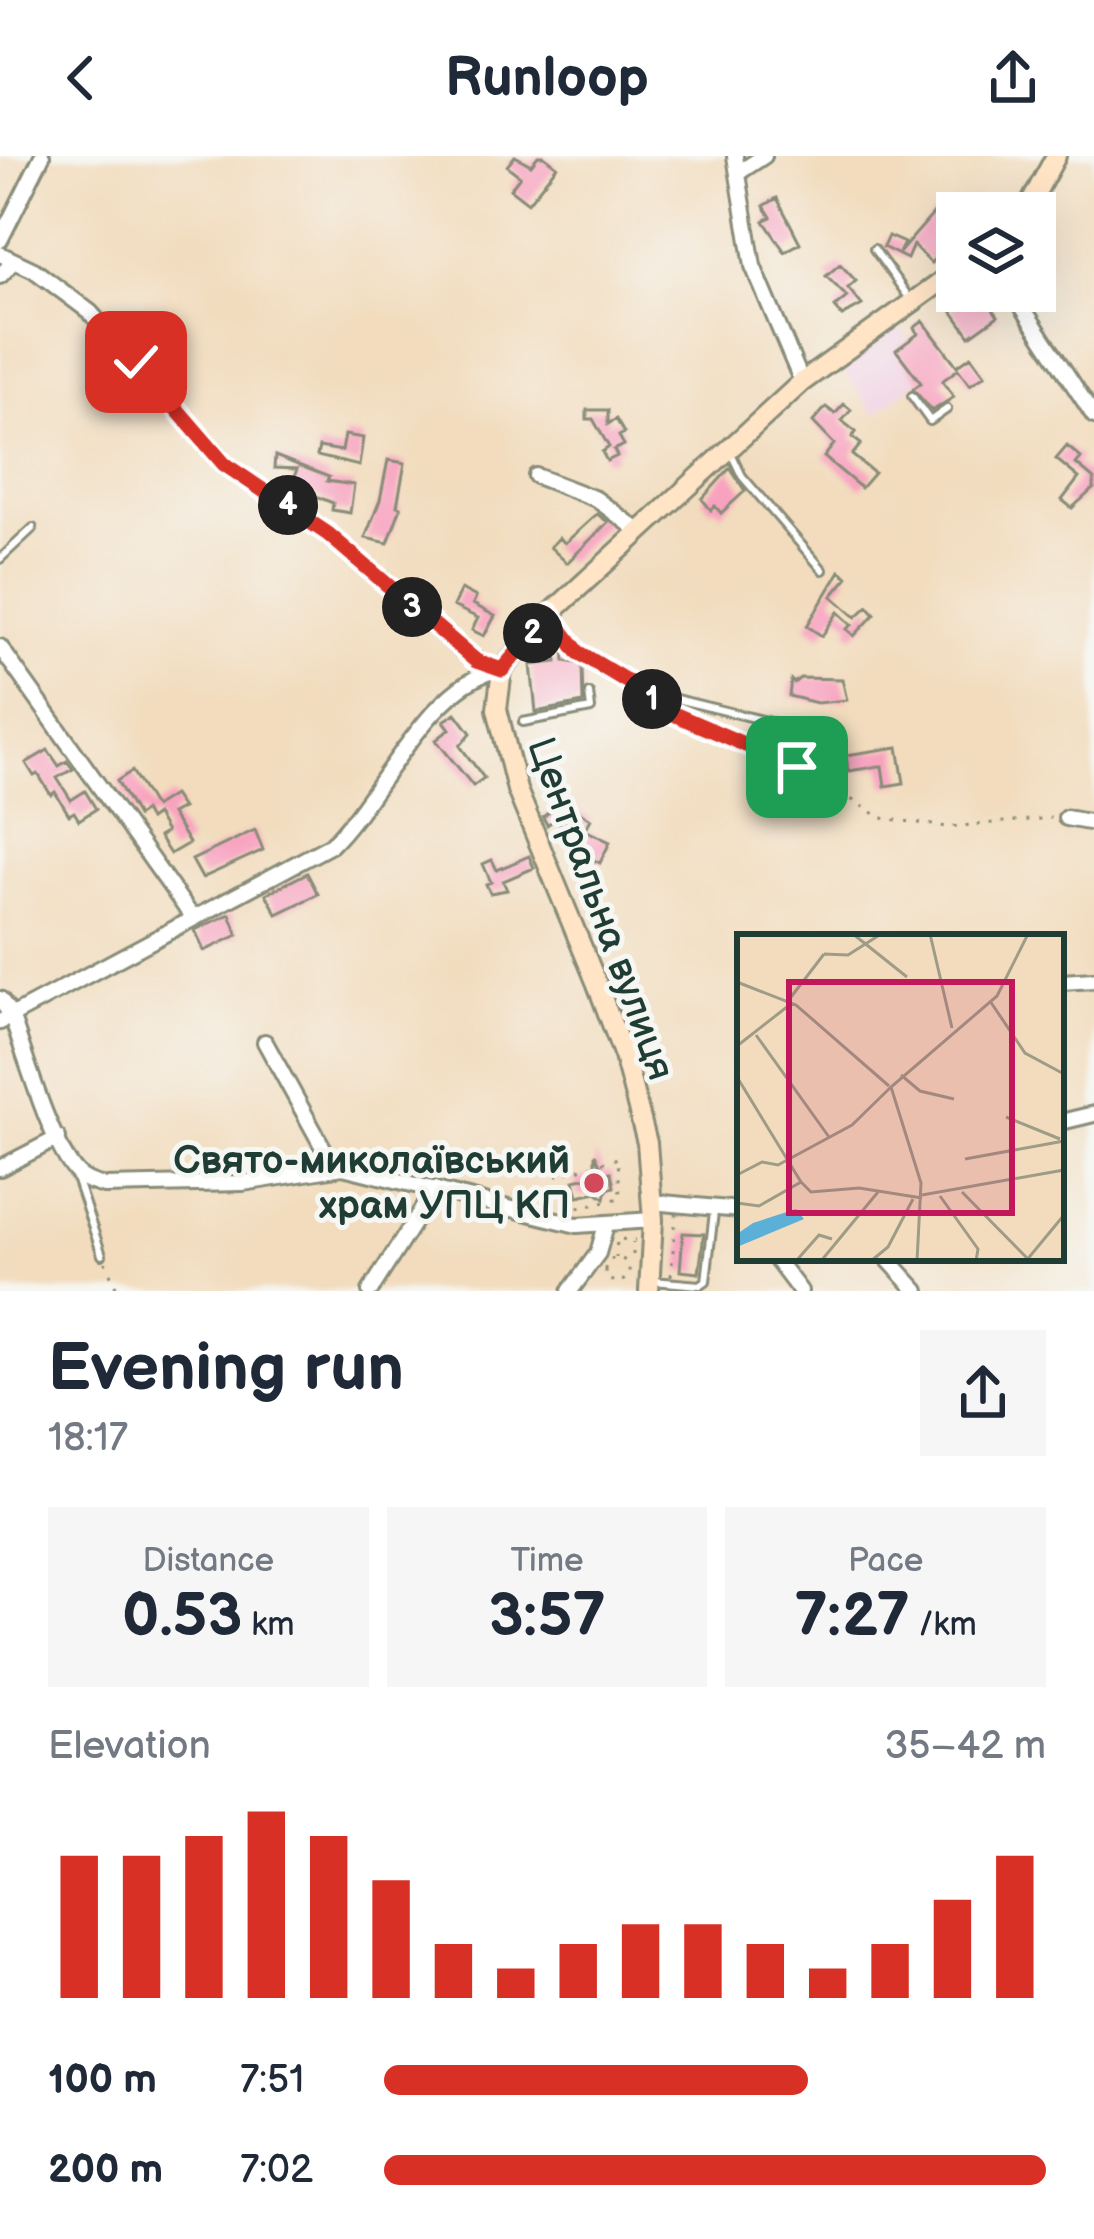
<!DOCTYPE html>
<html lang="en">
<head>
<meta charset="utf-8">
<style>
  :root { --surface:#fff; --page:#f6f6f7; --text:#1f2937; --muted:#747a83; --accent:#d93025 }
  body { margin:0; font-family:"Balsamiq Sans",sans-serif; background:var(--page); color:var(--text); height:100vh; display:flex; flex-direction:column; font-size:45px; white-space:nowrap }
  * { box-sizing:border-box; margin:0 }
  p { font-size:39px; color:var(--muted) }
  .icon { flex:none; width:66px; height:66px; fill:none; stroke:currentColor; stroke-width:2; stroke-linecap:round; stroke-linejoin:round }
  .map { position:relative; height:1135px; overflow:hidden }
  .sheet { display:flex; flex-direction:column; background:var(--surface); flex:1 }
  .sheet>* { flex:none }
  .controls { position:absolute; left:936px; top:36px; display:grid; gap:24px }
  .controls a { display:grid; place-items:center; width:120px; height:120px; border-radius:0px; background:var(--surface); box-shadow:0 12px 48px #0002; font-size:60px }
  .pin { position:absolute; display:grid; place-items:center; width:102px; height:102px; color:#fff; margin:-51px; border-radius:24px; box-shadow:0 6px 18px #0006 }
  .km { position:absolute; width:60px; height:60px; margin:-30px; border-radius:50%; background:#222; color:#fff; font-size:33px; line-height:60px; text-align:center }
  .round { display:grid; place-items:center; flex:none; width:126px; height:126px; border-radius:0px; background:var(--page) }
  .headline { display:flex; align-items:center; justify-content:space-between; height:204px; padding:0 48px }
  h1 { font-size:66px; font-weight:700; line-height:90px }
  .stats { display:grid; grid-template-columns:repeat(3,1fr); gap:18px; height:204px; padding:12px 48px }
  .stats div { display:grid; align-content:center; border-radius:0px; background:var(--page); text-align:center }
  .stats b { font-size:60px; font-weight:700 }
  .stats small { font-size:33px; font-weight:400 }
  .stats p { font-size:33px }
  .chart { height:336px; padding:24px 48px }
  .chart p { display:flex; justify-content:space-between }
  .chart svg { width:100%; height:216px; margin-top:12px; stroke:var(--accent); stroke-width:6 }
  ul { padding:0 48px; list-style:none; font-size:39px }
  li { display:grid; grid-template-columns:192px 144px 1fr; align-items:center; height:90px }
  li i { height:30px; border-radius:15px; background:var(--accent) }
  header { display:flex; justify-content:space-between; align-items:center; height:156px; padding:0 48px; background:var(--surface); font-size:54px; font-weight:700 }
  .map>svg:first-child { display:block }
</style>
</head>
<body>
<header><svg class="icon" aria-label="back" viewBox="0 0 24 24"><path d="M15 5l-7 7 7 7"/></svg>Runloop<svg class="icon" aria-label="share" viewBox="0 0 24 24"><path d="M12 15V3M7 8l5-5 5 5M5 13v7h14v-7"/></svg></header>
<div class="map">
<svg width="1094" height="1135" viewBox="0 0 1094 1135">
  <rect width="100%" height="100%" fill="#f6f6f2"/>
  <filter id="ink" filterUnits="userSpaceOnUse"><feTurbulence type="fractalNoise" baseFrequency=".00833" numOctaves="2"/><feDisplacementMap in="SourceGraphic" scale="24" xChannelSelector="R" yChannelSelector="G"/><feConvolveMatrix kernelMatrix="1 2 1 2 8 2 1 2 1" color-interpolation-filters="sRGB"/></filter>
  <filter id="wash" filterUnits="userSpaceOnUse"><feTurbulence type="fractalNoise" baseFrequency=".004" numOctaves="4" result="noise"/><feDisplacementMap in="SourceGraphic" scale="48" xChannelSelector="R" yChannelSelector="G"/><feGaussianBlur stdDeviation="2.7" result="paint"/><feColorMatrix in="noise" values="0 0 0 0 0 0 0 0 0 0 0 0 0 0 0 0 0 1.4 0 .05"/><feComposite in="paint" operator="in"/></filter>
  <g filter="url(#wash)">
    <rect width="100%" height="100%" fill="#f2dcbd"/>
    <path fill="#f1d0e3" d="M898,169L909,184L896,195L919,224L875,258L840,211Z"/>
    <g id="blocks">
      <path fill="#f8a2bf" d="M515,0L531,9L538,0H544L557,10L528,47L510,33L520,20L507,10Z
        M777,42L800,87L785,96L764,65L771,61L764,50Z
        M934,57L957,76L931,107L913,89L907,103L883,91L888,80L904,87L899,97Z
        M840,108L856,125L848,132L862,149L842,160L835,151L847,141L826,120Z
        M972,137L982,138L998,160L970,180L950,152Z
        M923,165L957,210L971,200L985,219L970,229L958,213L942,225L954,241L932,255L913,233L921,227L896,194L918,178L914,172Z
        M844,248L851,254L842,265L856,276L852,281L861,288L852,299L874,317L861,332L824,301L834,288L813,266L826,251L835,258Z
        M587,254H608V268L616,263L624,277L619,280L624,289L614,294L617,300L607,305L602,296L609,291L593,263H587Z
        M345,279L363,282L359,310L317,300L319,291L342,295Z
        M1067,290L1081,302L1076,308L1094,323V332L1072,352L1062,344L1079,322L1056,303Z
        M275,300L329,321L327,325L354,329L350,357L332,354L333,347L308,337L304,348L293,340L297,332L291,330L297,313L274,312Z
        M388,304L405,307L397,350L401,351L388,387L365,382L380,344Z
        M730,312L745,335L721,357L715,350L711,354L702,343Z
        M597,358L608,366L567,407L550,391L559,382L565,387Z
        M840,415L848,421L832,440L856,461L868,450L875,458L854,480L847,473L852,469L838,456L822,480L807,470Z
        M461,433L476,441L473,448L495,460L484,480L472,474L478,462L453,450Z
        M555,482L564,490L565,505L582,508L583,547L536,556L531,509L557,506Z
        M800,522L842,523L847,544L817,547L789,540L791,524L794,527Z
        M456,557L471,577L460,590L484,622L473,630L436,584L450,573L444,565Z
        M898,591L904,627L885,630L882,610L848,615L846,599Z
        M48,594L59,610L67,605L73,613L57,622L71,644L85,635L96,653L79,664L74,656L69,659L55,636L51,639L38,618L34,620L26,607Z
        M132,615L154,651L173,639L182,652L171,658L189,687L170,698L159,681L166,676L156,659L149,664L144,655L137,660L117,625Z
        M554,652L566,667L575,653L591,663L585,674L610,686L600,707L578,696L586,690L566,678L569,673L554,664L547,669L543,661Z
        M255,674L263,694L202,722L192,704Z
        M529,700L534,712L503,725L507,734L490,737L486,728L491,726L483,708L492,704L497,714Z
        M307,717L318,738L277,758L266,738Z
        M230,758L238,779L204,795L195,774Z
        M595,998L604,1017L611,1016L614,1031L607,1033L605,1042L597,1036L578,1040L574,1024L595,1019Z
        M683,1077L704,1078L699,1117L680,1115Z"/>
    </g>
  </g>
  <g filter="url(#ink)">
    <use href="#blocks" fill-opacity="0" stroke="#888c78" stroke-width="3"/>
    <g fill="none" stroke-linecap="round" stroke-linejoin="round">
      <defs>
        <path id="lane" d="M874,93L910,143
          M912,240L930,265L947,253
          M730,295L742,320L823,414
          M0,403L33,372
          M552,460L577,496L643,535L808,575
          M645,537L662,553L797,611L824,627
          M523,566L591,553L589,537
          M75,1019L102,1099
          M653,1125L700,1129L706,1125L714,1056"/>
        <path id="street" d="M735,0L753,110L802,226
          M738,17L764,0
          M0,84L42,0
          M0,98L34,114L90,156L224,307L329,378L463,496L493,513
          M0,120L14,105
          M1012,135L1094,260
          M536,320L596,343L639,375
          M0,491L193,762
          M1066,662L1094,667
          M1061,826L1094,824
          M0,843L11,859C25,898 51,991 78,1018C86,1026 95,1027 104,1030L243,1027L343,1011L577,1069L653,1064
          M0,866L331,689C381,640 428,530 497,514
          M265,886L326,997L343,1011
          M1061,966L1094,958
          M0,1012L58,982
          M652,1046L740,1054
          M775,1102L800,1135
          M887,1102L917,1135
          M370,1135L435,1033
          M570,1135L598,1097L606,1069"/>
        <path id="secondary" d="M1025,57L1056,0
          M649,1135L653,1064L647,987L624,900L597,828L517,634L497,553L502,514L550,458L802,226L957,114"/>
      </defs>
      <use href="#lane" stroke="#888c78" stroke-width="12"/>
      <use href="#street" stroke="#888c78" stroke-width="20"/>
      <use href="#secondary" stroke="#888c78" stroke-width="24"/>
      <path stroke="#888c78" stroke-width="3" stroke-dasharray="3 9" stroke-linecap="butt" d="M831,631L882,662L948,671L1051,662
        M556,1020L618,1002L620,1042L574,1052
        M633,1099V1086
        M616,1102L617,1083L635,1084
        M605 1114a12 12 0 1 1 24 0a12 12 0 1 1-24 0Z
        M105,1106L118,1135
        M671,1120L676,1057"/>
      <use href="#lane" stroke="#fff" stroke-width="6"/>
      <use href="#street" stroke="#fff" stroke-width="14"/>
      <use href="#secondary" stroke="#ffe4c6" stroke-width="18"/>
    </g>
  </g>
  <g fill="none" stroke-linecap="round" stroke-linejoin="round" filter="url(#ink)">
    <defs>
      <path id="route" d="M136,206L224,308L328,378L476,505L502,514L550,458L578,496L643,535L662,553L797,611"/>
    </defs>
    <use href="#route" stroke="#fff" stroke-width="24"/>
    <use href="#route" stroke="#d93025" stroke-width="15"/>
  </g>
  <circle fill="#d1495b" stroke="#f6f6f2" stroke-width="4.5" cx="594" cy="1027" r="12"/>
  <g text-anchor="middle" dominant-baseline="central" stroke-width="10" stroke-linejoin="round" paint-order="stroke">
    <g font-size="39" fill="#1f3d34" stroke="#f6f6f2">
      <text transform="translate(600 753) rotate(70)">Центральна вулиця</text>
    </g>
    <g font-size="39" font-weight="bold" fill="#1f3d34" stroke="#f6f6f2" text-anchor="end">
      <text x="570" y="1005">Свято-миколаївський<tspan x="570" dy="45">храм УПЦ КП</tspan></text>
    </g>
  </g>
  <g transform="translate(737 778)">
    <rect width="327" height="327" fill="#f2dcbd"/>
    <path d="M59,275L67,285L0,313V300L16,289Z" fill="#5cafd7"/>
    <path fill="none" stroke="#9e9c86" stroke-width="3" d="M116,0L170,43M193,0L215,94M87,20L111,21L144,0M0,48L59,71L152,152M51,67L87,20M253,67L288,119L327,140M19,101L92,203M0,112L55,69M164,141L183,157L217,165M0,143L64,248M269,183L323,205M228,225L327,207M0,241L25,228L41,231L115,191L154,153M64,248L74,258L122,254L185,264M225,258L290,324M185,261L327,236M203,262L241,315L239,327M0,269L22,272L64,248M59,327L82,301L95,305M84,327L141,258M134,327L151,313L176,265M180,327L184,249L154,153L260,62L291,0M289,327L327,281"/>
    <path fill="#c2185b" fill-opacity="0.15" stroke="#c2185b" stroke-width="6" d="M52,48H275V279H52Z"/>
    <rect width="327" height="327" fill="none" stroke="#1f3d34" stroke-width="6"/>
  </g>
</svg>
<div class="controls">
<a><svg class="icon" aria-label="layers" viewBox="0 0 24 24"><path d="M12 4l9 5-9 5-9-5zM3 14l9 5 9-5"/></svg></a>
</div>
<div class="pin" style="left:797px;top:611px;background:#1e9e55"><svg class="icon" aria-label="arrive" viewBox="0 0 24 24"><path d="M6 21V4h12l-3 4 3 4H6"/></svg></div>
<div class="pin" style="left:136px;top:206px;background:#d93025"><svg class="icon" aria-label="check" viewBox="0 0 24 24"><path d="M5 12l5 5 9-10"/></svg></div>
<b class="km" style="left:652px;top:543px">1</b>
<b class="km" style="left:533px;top:477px">2</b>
<b class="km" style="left:412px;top:451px">3</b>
<b class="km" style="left:288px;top:349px">4</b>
</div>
<section class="sheet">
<div class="headline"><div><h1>Evening run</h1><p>18:17</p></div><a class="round"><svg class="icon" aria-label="share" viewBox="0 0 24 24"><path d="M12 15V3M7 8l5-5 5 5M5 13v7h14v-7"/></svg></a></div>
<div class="stats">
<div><p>Distance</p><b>0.53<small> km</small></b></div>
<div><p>Time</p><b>3:57</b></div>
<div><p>Pace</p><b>7:27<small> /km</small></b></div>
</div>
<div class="chart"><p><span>Elevation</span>35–42 m</p>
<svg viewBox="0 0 160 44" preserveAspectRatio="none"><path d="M5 44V15M15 44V15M25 44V11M35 44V6M45 44V11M55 44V20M65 44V33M75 44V38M85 44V33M95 44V29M105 44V29M115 44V33M125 44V38M135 44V33M145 44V24M155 44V15"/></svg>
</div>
<ul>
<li><b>100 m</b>7:51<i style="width:64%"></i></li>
<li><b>200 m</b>7:02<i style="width:100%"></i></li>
</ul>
</section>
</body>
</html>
